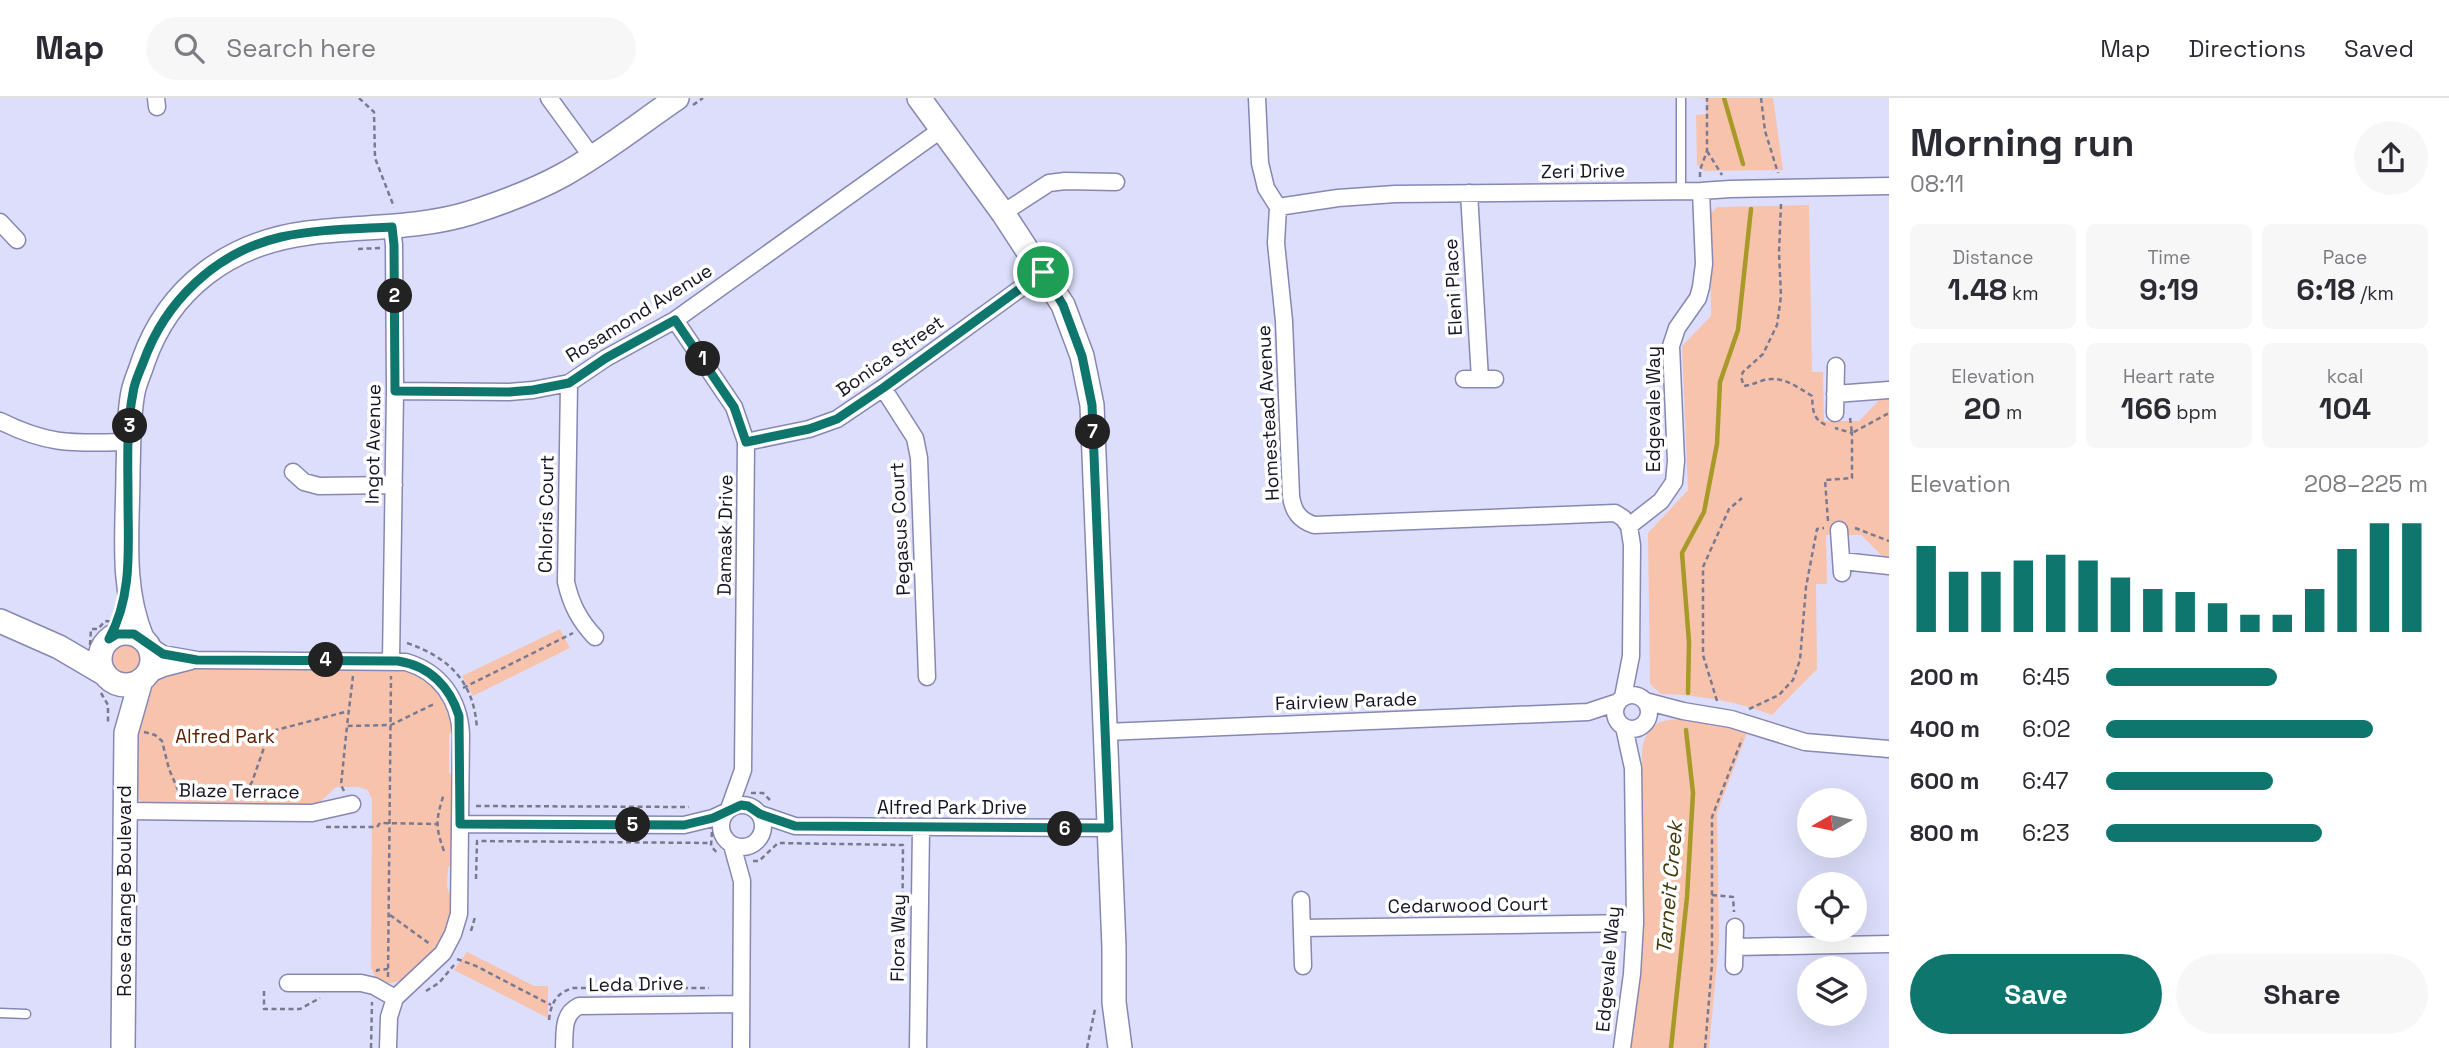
<!DOCTYPE html>
<html lang="en">
<head>
<meta charset="utf-8">
<style>
  :root { --surface:#fff; --page:#f7f7f7; --text:#2b2b33; --muted:#7c7c81; --line:#e1e1e2; --accent:#0f766e }
  body { margin:0; font-family:"Space Grotesk",sans-serif; background:var(--page); color:var(--text); height:100vh; display:flex; flex-direction:column; font-size:26px; white-space:nowrap }
  * { box-sizing:border-box; margin:0 }
  p { font-size:23px; color:var(--muted) }
  .icon { flex:none; width:38px; height:38px; fill:none; stroke:currentColor; stroke-width:2; stroke-linecap:round; stroke-linejoin:round }
  .map { position:relative; flex:1; overflow:hidden }
  .drawer { display:flex; flex-direction:column; background:var(--surface); width:560px }
  .drawer>* { flex:none }
  .needle { width:46px; rotate:261deg }
  .fabs { position:absolute; left:1797px; top:690px; display:grid; gap:14px }
  .fabs a { display:grid; place-items:center; width:70px; height:70px; border-radius:50%; background:var(--surface); box-shadow:0 7px 28px #0002; font-size:35px }
  .pin { position:absolute; display:grid; place-items:center; width:60px; height:60px; color:#fff; margin:-30px; border:4px solid #fff; border-radius:50%; box-shadow:0 2px 7px #0007 }
  .km { position:absolute; width:35px; height:35px; margin:-18px; border-radius:50%; background:#222; color:#fff; font-size:19px; line-height:35px; text-align:center }
  .round { display:grid; place-items:center; flex:none; width:74px; height:74px; border-radius:37px; background:var(--page) }
  .summary { display:flex; align-items:center; justify-content:space-between; height:119px; padding:0 21px }
  h1 { font-size:38px; font-weight:800; line-height:52px }
  .figures { display:grid; grid-template-columns:repeat(3,1fr); gap:10px; height:119px; padding:7px 21px }
  .figures div { display:grid; align-content:center; border-radius:10px; background:var(--page); text-align:center }
  .figures b { font-size:30px; font-weight:800 }
  .figures small { font-size:19px; font-weight:400 }
  .figures p { font-size:19px }
  .chart { height:196px; padding:14px 21px }
  .chart p { display:flex; justify-content:space-between }
  .chart svg { width:100%; height:126px; margin-top:7px; stroke:var(--accent); stroke-width:6 }
  .action { display:flex; gap:14px; margin-top:auto; padding:14px 21px }
  .action a { flex:1; height:80px; border-radius:42px; background:var(--accent); color:#fff; font-size:28px; font-weight:800; line-height:80px; text-align:center }
  .action a+a { background:var(--page); color:var(--text) }
  ul { padding:0 21px; list-style:none; font-size:23px }
  li { display:grid; grid-template-columns:112px 84px 1fr; align-items:center; height:52px }
  li i { height:18px; border-radius:9px; background:var(--accent) }
  header { display:flex; align-items:center; gap:42px; box-sizing:border-box; height:98px; padding:0 35px; background:var(--surface); border-bottom:2px solid var(--line) }
  header strong { font-size:33px }
  nav { display:flex; gap:38px; margin-inline-start:auto; font-size:24px }
  .search { width:490px; height:63px; background:var(--page); display:flex; align-items:center; gap:18px; box-sizing:border-box; padding:0 24px; border-radius:38px; color:var(--muted); font-size:26px }
  main { display:flex; flex:1; min-height:0 }
  .map>svg:first-child { display:block }
</style>
</head>
<body>
<header>
<strong>Map</strong>
<div class="search"><svg class="icon" aria-label="search" viewBox="0 0 24 24"><circle cx="10" cy="10" r="6"/><path d="M15 15l6 6"/></svg>Search here</div>
<nav><a>Map</a><a>Directions</a><a>Saved</a></nav>
</header>
<main>
<div class="map">
<svg width="1889" height="950" viewBox="0 0 1889 950">
  <rect width="100%" height="100%" fill="#dcdefb"/>
  <path fill="#f8c3ad" d="M1696,0H1773L1783,72L1704,73L1697,67L1696,17L1706,16V1Z
    M1809,107L1812,274H1823L1824,323H1859L1881,300H1889V458L1883,459L1861,437H1826L1827,486H1816L1817,571L1772,617C1735,603 1701,597 1661,596L1650,586L1648,435L1688,392L1682,248L1711,218L1710,116L1717,109Z
    M560,531L570,550L473,598L462,578Z
    M111 560a15 15 0 1 1 30 0a15 15 0 1 1-30 0Z
    M218,568L403,570C439,587 444,594 454,631L449,636V674L454,682L453,764L448,770C448,776 446,786 448,792C450,798 453,799 453,807C450,839 414,896 377,883L371,870L372,702L368,692L359,689H336L315,709L145,706L135,698L133,621L148,585L173,571Z
    M1669,622C1696,619 1723,626 1747,635L1717,715L1719,843L1709,950H1630L1641,866L1642,832V652C1646,634 1650,625 1669,622Z
    M467,854L534,888H548V920L454,872Z"/>
  <g fill="none" stroke-linecap="round" stroke-linejoin="round">
    <path stroke="#a79a28" stroke-width="4.5" d="M1724,0L1743,66
      M1688,595L1689,544L1682,455L1704,414L1717,346L1720,284L1738,232L1751,111
      M1671,950L1687,799L1693,695L1686,632"/>
    <defs>
      <path id="lane" d="M1681,0V93
        M0,915L26,916"/>
      <path id="street" d="M156,0L157,9
        M549,0L592,59
        M1257,0L1260,65L1266,90L1278,109L1276,145L1284,223L1291,398C1293,413 1299,422 1314,427L1615,415L1623,420L1629,428
        M1469,95L1480,281
        M1278,109L1338,100L1395,96L1701,93L1730,91L1889,88
        M1003,115L1049,85L1065,83L1116,84
        M0,124L17,142
        M675,222L734,309L746,344L743,672L729,711
        M1464,281H1495
        M569,285L566,484C571,506 579,522 595,539
        M883,290L915,340L919,360L927,579
        M395,293L509,294L533,292L569,285L606,260L675,222L942,31
        M1835,296L1889,292
        M1835,315L1836,268
        M0,323C50,348 74,345 129,344
        M746,344L809,331L837,321L883,290L1043,174
        M293,374L304,384L319,388L394,387
        M1839,432L1842,475
        M1842,463L1889,468
        M147,546L163,556L197,562L406,564C440,574 459,601 461,636L459,816L453,836L443,855L395,900L389,919L388,950
        M391,563L395,293L394,147L392,129
        M145,578L164,570L191,563
        M1615 614a17 17 0 1 1 34 0a17 17 0 1 1-34 0Z
        M1623,599L1631,558L1632,447L1629,428L1661,403L1674,384L1676,363L1671,248L1677,230L1698,200L1701,189L1704,166L1701,93
        M1645,603L1683,613L1731,621L1805,644L1889,651
        M1106,634L1588,614L1618,604
        M721 728a21 21 0 1 1 42 0a21 21 0 1 1-42 0Z
        M125,713L312,715L352,706
        M760,716L795,728L1109,730
        M460,726L684,727L713,720L726,714
        M732,747L742,783L741,950
        M1301,802L1303,868
        M1302,830L1635,825
        M1735,849L1889,846
        M1734,868L1735,829
        M288,885H361L374,888L395,900
        M564,950C565,934 562,916 579,908L741,906
        M918,950L921,730
        M1622,950L1632,876L1635,825L1633,670L1624,629"/>
      <path id="secondary" d="M919,0L1003,115L1063,207L1082,258L1092,307L1114,849V904L1120,950
        M0,523L59,549L105,576
        M100 561a26 26 0 1 1 52 0a26 26 0 1 1-52 0Z
        M142,540C120,488 128,429 128,373C129,348 128,320 133,294C135,284 140,274 143,264C169,189 230,145 308,135C361,128 418,131 470,115C501,105 534,93 563,77C603,55 639,26 677,0
        M123,950L126,635L141,582"/>
    </defs>
    <use href="#lane" stroke="#8687b3" stroke-width="11"/>
    <use href="#street" stroke="#8687b3" stroke-width="19"/>
    <use href="#secondary" stroke="#8687b3" stroke-width="26"/>
    <path stroke="#797a91" stroke-width="2.5" stroke-dasharray="5 3.5" stroke-linecap="butt" d="M359,0L374,14L375,60L394,109
      M1761,0L1765,33L1778,75
      M693,7L703,0
      M1707,53L1722,77
      M1700,79V72L1707,53V0
      M1781,106L1779,155L1781,198L1777,227L1763,256L1743,274L1741,279L1744,288C1751,287 1755,285 1761,283C1780,276 1796,288 1812,298C1813,311 1812,321 1826,327
      M358,151L380,150
      M1850,320L1852,335L1889,315
      M1828,423L1825,382L1852,380V335L1835,330
      M1855,430L1889,443
      M407,545C450,560 474,584 477,631
      M90,547L91,531H98L105,523L117,524
      M353,578L347,628L391,627L436,605
      M463,590L573,535
      M101,595L108,607V625
      M1717,603L1703,557V469L1729,411L1742,400
      M1749,611L1779,597L1793,582L1800,562L1806,489L1817,431L1824,430
      M144,634L155,637L162,643L169,671L181,699
      M344,693L341,687L347,628
      M751,695H763L770,702
      M237,698L248,690L252,684L267,641L276,632L349,613
      M476,708L689,709
      M326,729H377L380,725L437,726
      M712,734L711,748L718,756
      M444,753C435,729 436,720 444,696
      M753,763H759L778,745L903,747L902,866
      M476,781L477,743L712,745
      M1712,797L1733,799L1734,814
      M390,817L430,846
      M471,833L475,819
      M457,861L476,868L551,907
      M377,874V872L388,871
      M388,879L391,578
      M264,893V911H300L320,900
      M426,893L439,885L454,867
      M549,922C551,905 556,895 573,890H709
      M371,950L372,904
      M1087,950L1095,911
      M1705,950L1712,866V719L1742,641"/>
    <use href="#lane" stroke="#fff" stroke-width="8"/>
    <use href="#street" stroke="#fff" stroke-width="16"/>
    <use href="#secondary" stroke="#fff" stroke-width="23"/>
  </g>
  <g fill="none" stroke-linecap="round" stroke-linejoin="round">
    <defs>
      <path id="route" d="M392,129L394,147L395,293L509,294L533,292L569,285L606,260L675,222L734,309L746,344L809,331L837,321L883,290L1043,174L1063,207L1082,258L1092,307L1109,730L795,728L760,716L748,708L741,707L713,720L684,727L460,726L459,618C450,589 430,568 398,563L197,562L163,556L134,536H117L109,541C133,497 128,449 128,401C128,366 126,330 133,295C134,285 139,275 143,265C165,203 216,154 281,139C317,131 356,131 392,129Z"/>
    </defs>
    <use href="#route" stroke="#fff" stroke-width="14"/>
    <use href="#route" stroke="#0f766e" stroke-width="9"/>
  </g>
  <g text-anchor="middle" dominant-baseline="central" stroke-width="7" stroke-linejoin="round" paint-order="stroke">
    <g font-size="19" fill="#141425" stroke="#fff">
      <text transform="translate(1583 73) rotate(-1)">Zeri Drive</text>
      <text transform="translate(1453 189) rotate(-93)">Eleni Place</text>
      <text transform="translate(639 215) rotate(-32)">Rosamond Avenue</text>
      <text transform="translate(890 258) rotate(-35)">Bonica Street</text>
      <text transform="translate(1653 311) rotate(-90)">Edgevale Way</text>
      <text transform="translate(1268 315) rotate(-93)">Homestead Avenue</text>
      <text transform="translate(373 346) rotate(-89)">Ingot Avenue</text>
      <text transform="translate(546 416) rotate(-89)">Chloris Court</text>
      <text transform="translate(900 431) rotate(-93)">Pegasus Court</text>
      <text transform="translate(725 437) rotate(-89)">Damask Drive</text>
      <text transform="translate(1346 603) rotate(-2)">Fairview Parade</text>
      <text transform="translate(239 693) rotate(1)">Blaze Terrace</text>
      <text x="952" y="709">Alfred Park Drive</text>
      <text transform="translate(124 793) rotate(-90)">Rose Grange Boulevard</text>
      <text transform="translate(1468 807) rotate(-1)">Cedarwood Court</text>
      <text transform="translate(898 840) rotate(-89)">Flora Way</text>
      <text transform="translate(1608 871) rotate(-85)">Edgevale Way</text>
      <text transform="translate(636 886) rotate(-1)">Leda Drive</text>
    </g>
    <g font-size="19" fill="#5c2002" stroke="#fff">
      <text x="225" y="638">Alfred Park</text>
    </g>
    <g font-size="21" font-style="italic" fill="#403a0c" stroke="#fff">
      <text transform="translate(1669 790) rotate(-85)">Tarneit Creek</text>
    </g>
  </g>
</svg>
<div class="fabs">
<a><svg class="needle" viewBox="-14 -14 28 28"><path d="M0-13l5 13h-10z" fill="#e53935"/><path d="M0 13l5-13h-10z" fill="#7c7c81"/></svg></a>
<a><svg class="icon" aria-label="locate" viewBox="0 0 24 24"><circle cx="12" cy="12" r="6"/><path d="M12 2v4M12 18v4M2 12h4M18 12h4"/></svg></a>
<a><svg class="icon" aria-label="layers" viewBox="0 0 24 24"><path d="M12 4l9 5-9 5-9-5zM3 14l9 5 9-5"/></svg></a>
</div>
<div class="pin" style="left:1043px;top:174px;background:#1e9e55"><svg class="icon" aria-label="arrive" viewBox="0 0 24 24"><path d="M6 21V4h12l-3 4 3 4H6"/></svg></div>
<b class="km" style="left:703px;top:261px">1</b>
<b class="km" style="left:395px;top:198px">2</b>
<b class="km" style="left:130px;top:328px">3</b>
<b class="km" style="left:326px;top:562px">4</b>
<b class="km" style="left:633px;top:727px">5</b>
<b class="km" style="left:1065px;top:731px">6</b>
<b class="km" style="left:1093px;top:334px">7</b>
</div>
<section class="drawer">
<div class="summary"><div><h1>Morning run</h1><p>08:11</p></div><a class="round"><svg class="icon" aria-label="share" viewBox="0 0 24 24"><path d="M12 15V3M7 8l5-5 5 5M5 13v7h14v-7"/></svg></a></div>
<div class="figures">
<div><p>Distance</p><b>1.48<small> km</small></b></div>
<div><p>Time</p><b>9:19</b></div>
<div><p>Pace</p><b>6:18<small> /km</small></b></div>
</div>
<div class="figures">
<div><p>Elevation</p><b>20<small> m</small></b></div>
<div><p>Heart rate</p><b>166<small> bpm</small></b></div>
<div><p>kcal</p><b>104</b></div>
</div>
<div class="chart"><p><span>Elevation</span>208–225 m</p>
<svg viewBox="0 0 160 44" preserveAspectRatio="none"><path d="M5 44V14M15 44V23M25 44V23M35 44V19M45 44V17M55 44V19M65 44V25M75 44V29M85 44V30M95 44V34M105 44V38M115 44V38M125 44V29M135 44V15M145 44V6M155 44V6"/></svg>
</div>
<ul>
<li><b>200 m</b>6:45<i style="width:53%"></i></li>
<li><b>400 m</b>6:02<i style="width:83%"></i></li>
<li><b>600 m</b>6:47<i style="width:52%"></i></li>
<li><b>800 m</b>6:23<i style="width:67%"></i></li>
</ul>
<div class="action"><a>Save</a><a>Share</a></div>
</section>
</main>
</body>
</html>
